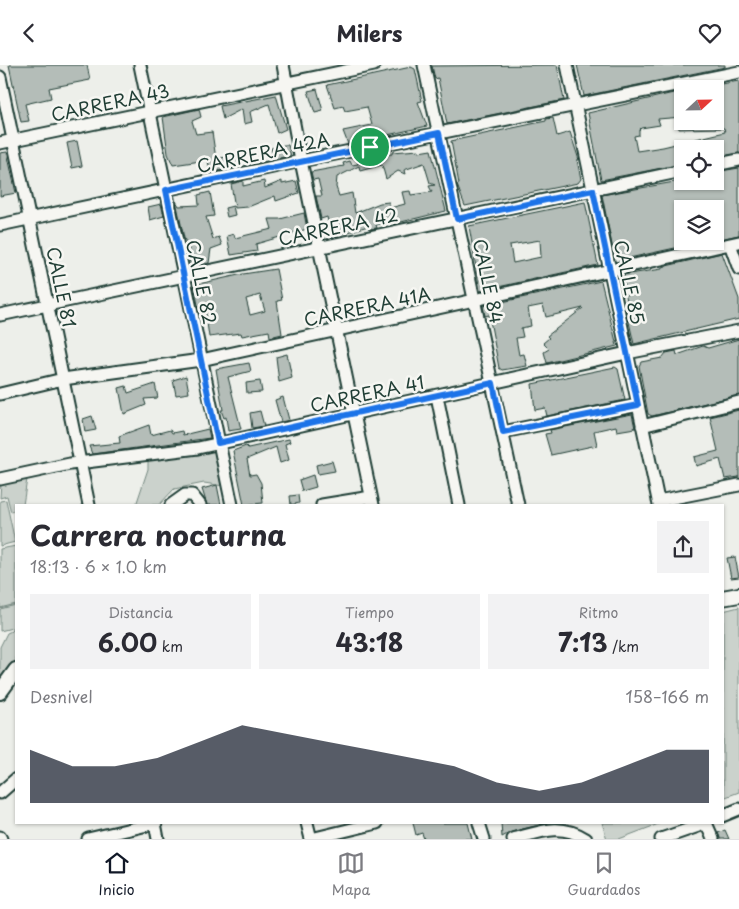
<!DOCTYPE html>
<html lang="es">
<head>
<meta charset="utf-8">
<style>
  :root { --surface:#fff; --page:#f2f2f3; --text:#2b2b33; --muted:#7c7c81; --line:#e1e1e2; --accent:#111827 }
  body { margin:0; font-family:"Playpen Sans",sans-serif; background:var(--page); color:var(--text); height:100vh; display:flex; flex-direction:column; font-size:19px; white-space:nowrap }
  * { box-sizing:border-box; margin:0 }
  p { font-size:16px; color:var(--muted) }
  .icon { flex:none; width:28px; height:28px; fill:none; stroke:currentColor; stroke-width:2; stroke-linecap:round; stroke-linejoin:round }
  .map { position:relative; flex:1; overflow:hidden }
  .details { position:absolute; left:15px; top:439px; width:709px; height:320px; display:flex; flex-direction:column; background:var(--surface); border-radius:0px; box-shadow:0 1px 4px #0004 }
  .details>* { flex:none }
  .needle { width:32px; rotate:68deg }
  .fabs { position:absolute; left:674px; top:15px; display:grid; gap:10px }
  .fabs a { display:grid; place-items:center; width:50px; height:50px; border-radius:0px; background:var(--surface); box-shadow:0 1px 4px #0004; font-size:25px }
  .pin { position:absolute; display:grid; place-items:center; width:42px; height:42px; color:#fff; margin:-21px; border:2px solid #fff; border-radius:50%; box-shadow:0 1px 5px #0007 }
  .round { display:grid; place-items:center; flex:none; width:52px; height:52px; border-radius:0px; background:var(--page) }
  .summary { display:flex; align-items:center; justify-content:space-between; height:85px; padding:0 15px }
  h1 { font-size:28px; font-weight:700; line-height:38px }
  .stats { display:grid; grid-template-columns:repeat(3,1fr); gap:8px; height:85px; padding:5px 15px }
  .stats div { display:grid; align-content:center; border-radius:0px; background:var(--page); text-align:center }
  .stats b { font-size:25px; font-weight:700 }
  .stats small { font-size:14px; font-weight:400 }
  .stats p { font-size:14px }
  .chart { height:140px; padding:10px 15px }
  .chart p { display:flex; justify-content:space-between }
  .chart svg { width:100%; height:90px; margin-top:5px; fill:var(--accent); opacity:.7 }
  header { display:flex; justify-content:space-between; align-items:center; height:65px; padding:0 15px; background:var(--surface); font-size:22px; font-weight:700 }
  .tab-bar { display:flex; justify-content:space-around; align-items:center; height:70px; border-top:1px solid var(--line); background:var(--surface); font-size:14px; color:var(--muted) }
  .tab-bar a { display:grid; justify-items:center; gap:2px }
  .tab-bar .selected { color:var(--accent) }
  .map>svg:first-child { display:block }
</style>
</head>
<body>
<header><svg class="icon" aria-label="back" viewBox="0 0 24 24"><path d="M15 5l-7 7 7 7"/></svg>Milers<svg class="icon" aria-label="heart" viewBox="0 0 24 24"><path d="M12 20l-8-8c-3-5 5-10 8-4 3-6 11-1 8 4z"/></svg></header>
<div class="map">
<svg width="739" height="774" viewBox="0 0 739 774">
  <rect width="100%" height="100%" fill="#edefea"/>
  <filter id="ink" filterUnits="userSpaceOnUse"><feTurbulence type="fractalNoise" baseFrequency=".02" numOctaves="2"/><feDisplacementMap in="SourceGraphic" scale="10" xChannelSelector="R" yChannelSelector="G"/><feConvolveMatrix kernelMatrix="1 2 1 2 8 2 1 2 1" color-interpolation-filters="sRGB"/></filter>
  <g filter="url(#ink)">
    <path fill="#cbd2cc" stroke="#758880" d="M216,382L224,421L204,418L174,424L159,440H136L148,404V392Z
      M27,414L23,440H16V444L11,447L7,431L0,433L1,416Z
      M6,435L15,477L0,481V436Z
      M16,481V539L0,543V484Z
      M16,540V562L0,566V544Z
      M739,542V727L723,733V546Z
      M16,564V597L0,614V582L7,568Z
      M602,758H661L619,774H607Z"/>
    <path fill="#b4bdb8" stroke="#1f3d34" fill-rule="evenodd" d="M9,0H87L90,15L49,23L51,33L25,39L29,56L21,57Z
      M557,0L564,35L447,59L438,13L435,14L432,1Z
      M577,0H725V2L584,31Z
      M411,2L415,4L422,36L418,37L427,61L348,79L343,66L372,60L367,42L345,46L343,41L335,43L327,20Z
      M739,16V88L715,92V84H682V99L601,115L588,48L682,26V52L658,54L660,60L641,63L639,65V70L634,71L637,86L663,82L725,67L724,63L679,64L678,56H715V20Z
      M317,24L323,46L315,48L308,26Z
      M276,30L286,64L277,68L269,39L250,47L252,57L244,59L242,44L223,54L220,41Z
      M199,44L201,52L192,56L196,69L212,67L216,94L235,90L240,101L210,108L208,95L173,100L168,89L163,52Z
      M553,53L557,71L570,67L579,95H577L581,114L578,118L465,141L457,120L459,119L451,76L546,56V54Z
      M77,76L82,101L72,103L67,78Z
      M284,80H288L291,91L274,94L271,83Z
      M419,85V87L431,85L446,146L393,159V156L376,160L377,163L369,164L368,161L342,169H331L327,152L321,154L316,131H322L318,114L313,115L311,107L344,101L343,98L350,96L352,100L358,99V96L380,92V90L392,89V87ZM424,98L430,118L435,120L429,121L432,127L411,130L410,126L402,127L405,139L390,143L389,137L380,138L355,148L352,128L339,131L336,122L337,112L359,101L360,106L382,100L386,114L398,106L405,109L404,105Z
      M7,87L16,128L0,131V88Z
      M739,103V170L715,175V144H682V176H707L620,195L618,193L617,185H613L602,130L680,116H715V107Z
      M243,116V121L264,116L265,123L282,116V119L296,116L299,128L276,136L275,131L248,142L235,143L231,119Z
      M210,127L214,151L206,152L213,174L219,172L222,180L211,184L209,198L191,202L188,189H191L184,173L176,136L179,141L199,140L198,130Z
      M585,137L598,200L480,226L469,161ZM540,175L541,192L513,198L510,180Z
      M161,139L164,151L150,155L148,142Z
      M233,141L235,150L227,152L225,143Z
      M304,148L307,164L256,179L257,186L231,190L227,171L234,169L235,173L272,164L269,154H280Z
      M722,188L739,234V254L634,279L626,244H628L623,210L662,204V202Z
      M276,204L282,235L277,236L282,269L270,272L269,266L242,271L241,268L209,272L205,243L199,245L194,220L243,209ZM260,230L265,246L250,250L246,234Z
      M601,216L617,281L547,298L544,287L549,284L543,278L549,273L547,271L583,243L546,252L543,240L528,243L531,261L521,263L523,272L516,273L519,290L524,289L527,301L502,305L499,303L489,250L485,251L483,241Z
      M739,274V330L652,351L648,349L639,301L641,297L662,293L666,288L676,286L677,290L703,281L708,283Z
      M287,289L292,313L279,317L276,292Z
      M249,298L251,306L228,312L241,364L228,366L226,352L224,353L221,345H223L216,304Z
      M615,302L618,304L625,335L547,351L545,343L535,345L532,319Z
      M186,311L189,328L176,330L173,315Z
      M260,316L262,327L247,328L246,318Z
      M155,319L158,333L144,334L146,340L124,349L119,323L126,321L128,328Z
      M283,332L289,355L281,357L275,335Z
      M739,345V412L725,414L720,394L696,401L694,392L718,386L710,352Z
      M260,346L264,361L252,363L250,348Z
      M632,349L635,363L617,366L616,361L594,366L597,380L551,390L545,369L551,368L550,365Z
      M92,351L96,365L85,367L83,354Z
      M149,360L151,370L170,365L172,368L182,366L183,370L208,364L210,373L92,389L89,381L120,378L119,371Z
      M289,374L290,377L285,379L289,395L280,398L276,382L247,394L250,410L256,409L261,418L263,438L244,440L233,386L246,381L248,383Z
      M332,396L335,406L318,409L316,400Z
      M313,410L316,422L302,426L299,415Z
      M217,420L221,440H207L202,424Z
      M298,430L299,438L291,440L290,431Z
      M735,492L739,512L731,513L727,493Z
      M413,758H468L472,774H424L422,768L416,770Z
      M501,758H548L511,767L502,772Z
      M725,765L729,774H720L718,768Z"/>
    <g fill="none" stroke-linecap="round" stroke-linejoin="round">
      <defs>
        <path id="minor" d="M140,0L232,440
          M283,0L301,96L373,440
          M424,0L518,440
          M567,0L659,440
          M0,12L89,440
          M0,78L374,0
          M715,100L739,95
          M0,160L301,96L739,7
          M730,179L739,204
          M0,250L682,106
          M0,329L63,314L201,295L739,177
          M437,331L459,440
          M642,361L739,337
          M503,367L638,340
          M0,414L70,399L198,383L627,288L739,266
          M658,436L739,420
          M171,440L185,430H192L200,440
          M322,440L371,432
          M0,728L16,714
          M722,751L739,744
          M155,758L158,774
          M307,758L311,774
          M479,758L484,774
          M706,758L713,774
          M0,772L1,774
          M88,774L156,758
          M311,774L377,758
          M513,774C540,767 560,757 586,774
          M661,774L707,758"/>
        <path id="major" d="M722,533L739,530
          M0,627L16,605"/>
      </defs>
      <use href="#minor" stroke="#1f3d34" stroke-width="15"/>
      <use href="#major" stroke="#1f3d34" stroke-width="18"/>
      <use href="#minor" stroke="#f6f6f2" stroke-width="11"/>
      <use href="#major" stroke="#f6f6f2" stroke-width="14"/>
    </g>
  </g>
  <g fill="none" stroke-linecap="round" stroke-linejoin="round" filter="url(#ink)">
    <defs>
      <path id="route" d="M439,68L457,154L593,125L638,340L503,367L493,318L218,378L166,125Z"/>
    </defs>
    <use href="#route" stroke="#fff" stroke-width="10"/>
    <use href="#route" stroke="#1a73e8" stroke-width="6"/>
  </g>
  <g text-anchor="middle" dominant-baseline="central" stroke-width="5" stroke-linejoin="round" paint-order="stroke">
    <g font-size="18" fill="#1f3d34" stroke="#f6f6f2">
      <text transform="translate(110 37) rotate(-12)">CARRERA 43</text>
      <text transform="translate(263 87) rotate(-12)">CARRERA 42A</text>
      <text transform="translate(338 161) rotate(-12)">CARRERA 42</text>
      <text transform="translate(489 216) rotate(78)">CALLE 84</text>
      <text transform="translate(202 217) rotate(78)">CALLE 82</text>
      <text transform="translate(630 217) rotate(78)">CALLE 85</text>
      <text transform="translate(62 222) rotate(78)">CALLE 81</text>
      <text transform="translate(367 241) rotate(-12)">CARRERA 41A</text>
      <text transform="translate(367 328) rotate(-12)">CARRERA 41</text>
    </g>
  </g>
</svg>
<div class="fabs">
<a><svg class="needle" viewBox="-14 -14 28 28"><path d="M0-13l5 13h-10z" fill="#e53935"/><path d="M0 13l5-13h-10z" fill="#7c7c81"/></svg></a>
<a><svg class="icon" aria-label="locate" viewBox="0 0 24 24"><circle cx="12" cy="12" r="6"/><path d="M12 2v4M12 18v4M2 12h4M18 12h4"/></svg></a>
<a><svg class="icon" aria-label="layers" viewBox="0 0 24 24"><path d="M12 4l9 5-9 5-9-5zM3 14l9 5 9-5"/></svg></a>
</div>
<div class="pin" style="left:370px;top:82px;background:#1e9e55"><svg class="icon" aria-label="arrive" viewBox="0 0 24 24"><path d="M6 21V4h12l-3 4 3 4H6"/></svg></div>
<section class="details">
<div class="summary"><div><h1>Carrera nocturna</h1><p>18:13 · 6 × 1.0 km</p></div><a class="round"><svg class="icon" aria-label="share" viewBox="0 0 24 24"><path d="M12 15V3M7 8l5-5 5 5M5 13v7h14v-7"/></svg></a></div>
<div class="stats">
<div><p>Distancia</p><b>6.00<small> km</small></b></div>
<div><p>Tiempo</p><b>43:18</b></div>
<div><p>Ritmo</p><b>7:13<small> /km</small></b></div>
</div>
<div class="chart"><p><span>Desnivel</span>158–166 m</p>
<svg viewBox="0 0 160 44" preserveAspectRatio="none"><path d="M0 44V18L10 26L20 26L30 22L40 14L50 6L60 10L70 14L80 18L90 22L100 26L110 34L120 38L130 34L140 26L150 18L160 18V44z"/></svg>
</div>
</section>
</div>
<nav class="tab-bar">
<a class="selected"><svg class="icon" aria-label="home" viewBox="0 0 24 24"><path d="M3 11l9-7 9 7M6 9v11h12V9"/></svg>Inicio</a>
<a><svg class="icon" aria-label="map" viewBox="0 0 24 24"><path d="M3 6l6-2 6 2 6-2v14l-6 2-6-2-6 2zM9 4v14M15 6v14"/></svg>Mapa</a>
<a><svg class="icon" aria-label="saved" viewBox="0 0 24 24"><path d="M7 4h10v16l-5-4-5 4z"/></svg>Guardados</a>
</nav>
</body>
</html>
